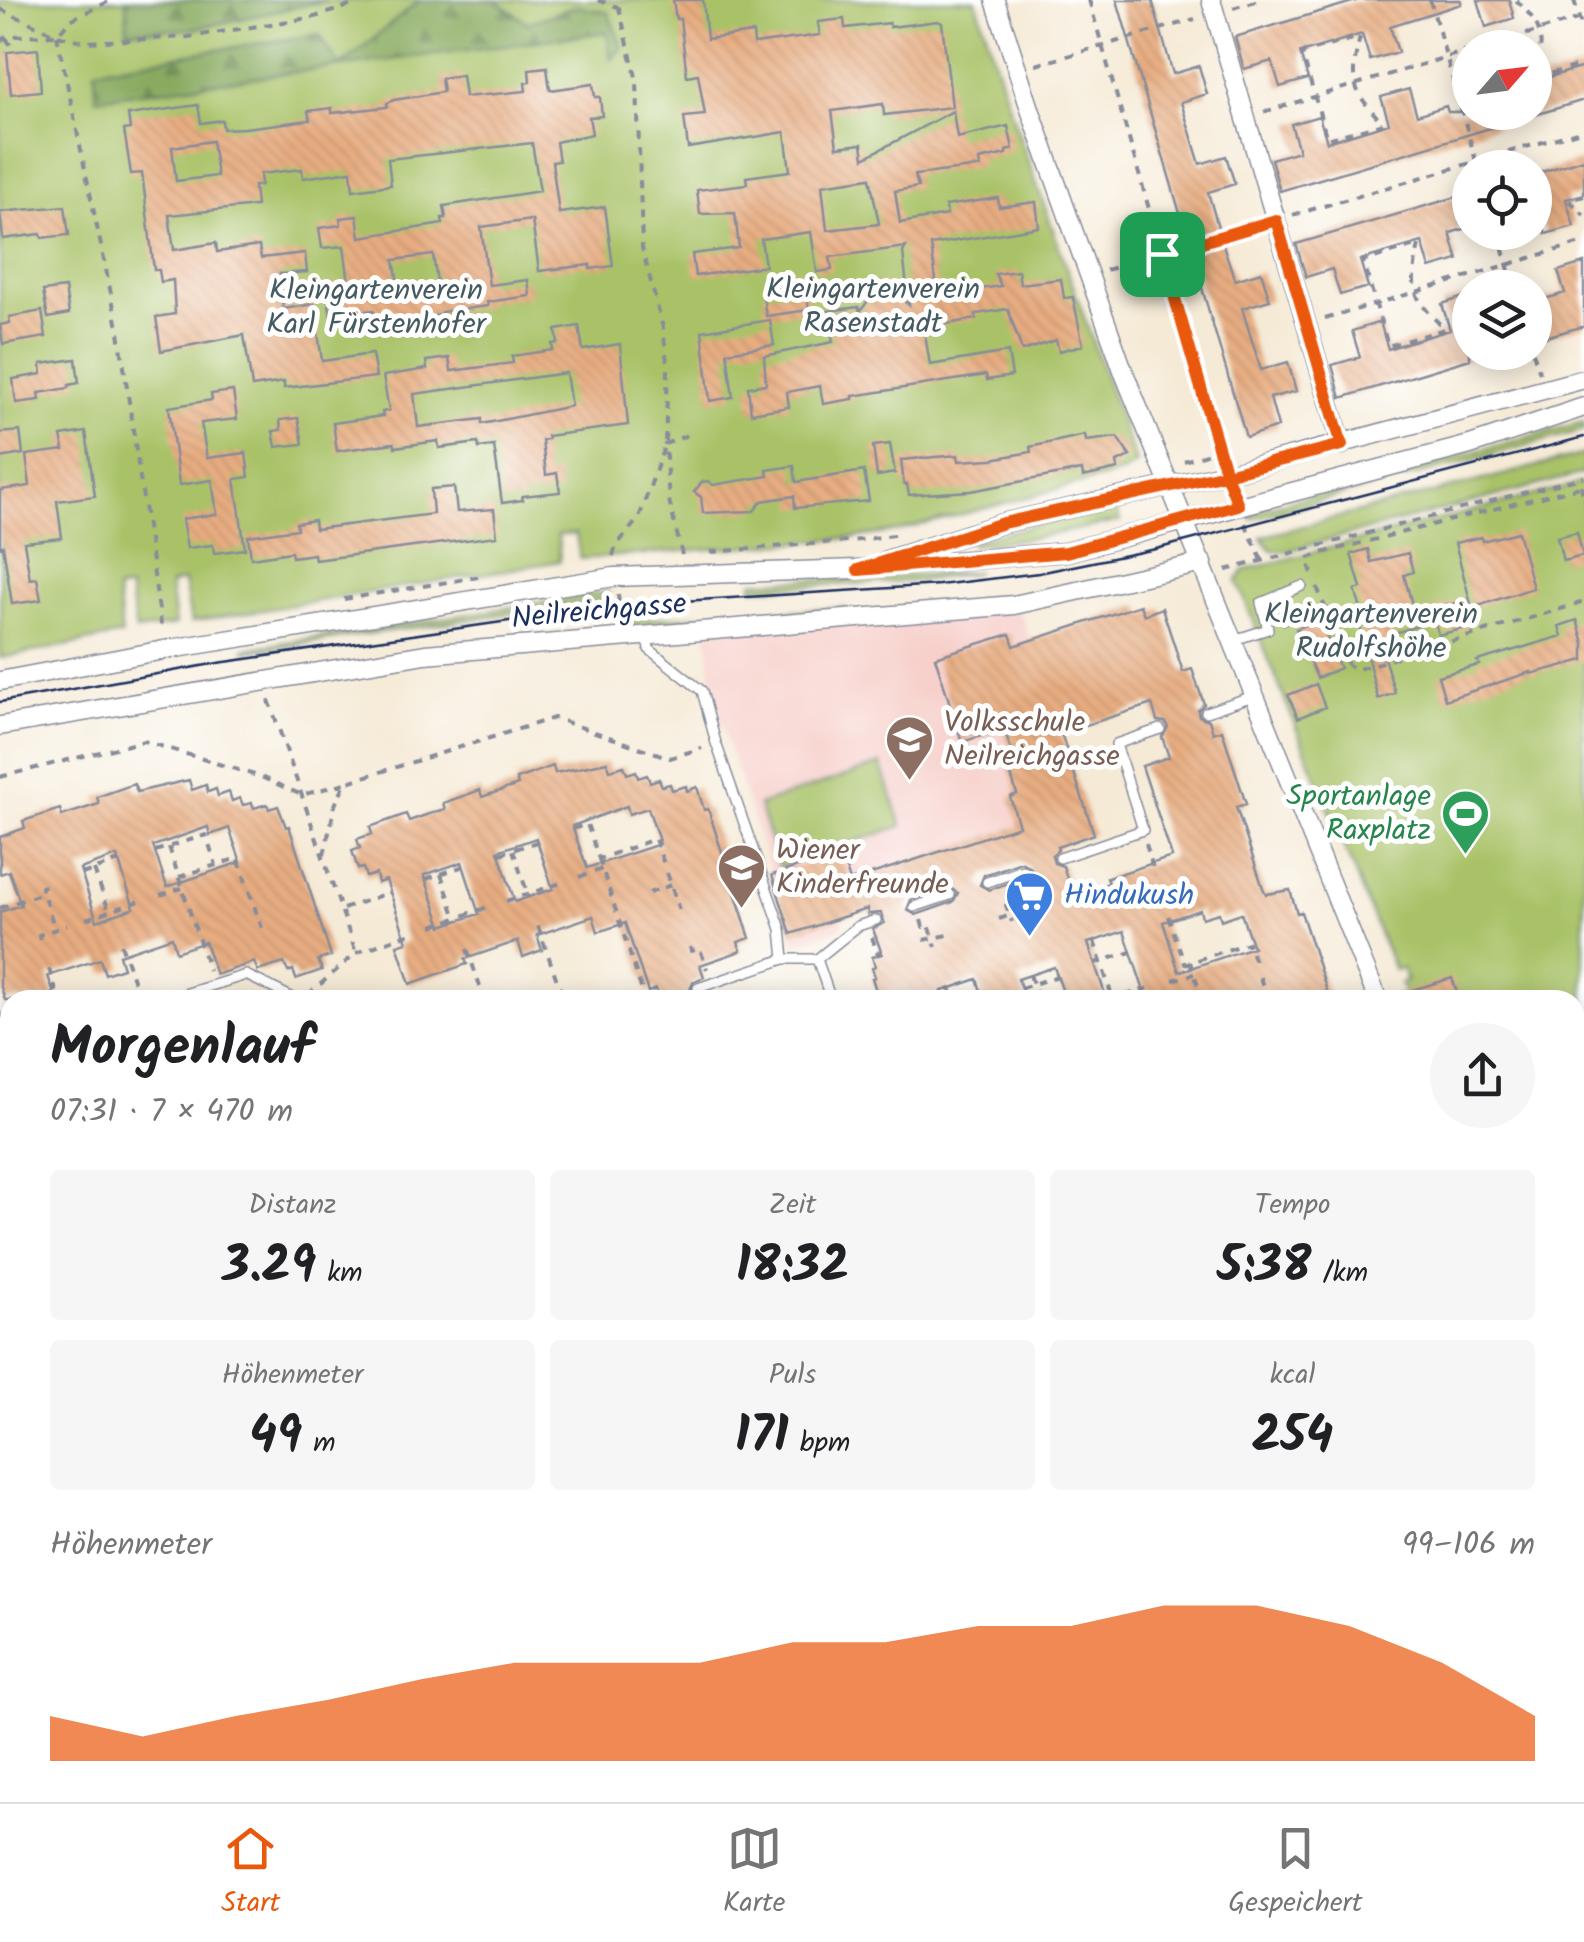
<!DOCTYPE html>
<html lang="de">
<head>
<meta charset="utf-8">
<style>
  :root { --surface:#fff; --page:#f6f6f6; --text:#202124; --muted:#757577; --line:#e0e0e0; --accent:#ea580c }
  body { margin:0; font-family:Kalam,sans-serif; background:var(--page); color:var(--text); height:100vh; display:flex; flex-direction:column; font-size:38px; white-space:nowrap }
  * { box-sizing:border-box; margin:0 }
  p { font-size:32px; color:var(--muted) }
  .icon { flex:none; width:55px; height:55px; fill:none; stroke:currentColor; stroke-width:2; stroke-linecap:round; stroke-linejoin:round }
  .map { position:relative; flex:1; overflow:hidden }
  .sheet { position:absolute; left:0px; top:990px; width:1585px; height:812px; display:flex; flex-direction:column; background:var(--surface); border-radius:30px 30px 0 0; box-shadow:0 5px 25px #0003 }
  .sheet>* { flex:none }
  .needle { width:65px; rotate:62deg }
  .controls { position:absolute; left:1452px; top:30px; display:grid; gap:20px }
  .controls a { display:grid; place-items:center; width:100px; height:100px; border-radius:50%; background:var(--surface); box-shadow:0 5px 25px #0003; font-size:50px }
  .pin { position:absolute; display:grid; place-items:center; width:85px; height:85px; color:#fff; margin:-42px; border-radius:20px; box-shadow:0 5px 15px #0006 }
  .round { display:grid; place-items:center; flex:none; width:105px; height:105px; border-radius:52px; background:var(--page) }
  .overview { display:flex; align-items:center; justify-content:space-between; height:170px; padding:0 50px }
  h1 { font-size:55px; font-weight:600; line-height:75px }
  .figures { display:grid; grid-template-columns:repeat(3,1fr); gap:15px; height:170px; padding:10px 50px }
  .figures div { display:grid; align-content:center; border-radius:10px; background:var(--page); text-align:center }
  .figures b { font-size:50px; font-weight:600 }
  .figures small { font-size:28px; font-weight:400 }
  .figures p { font-size:28px }
  .chart { height:280px; padding:20px 50px }
  .chart p { display:flex; justify-content:space-between }
  .chart svg { width:100%; height:180px; margin-top:10px; fill:var(--accent); opacity:.7 }
  .menu { display:flex; justify-content:space-around; align-items:center; height:140px; border-top:2px solid var(--line); background:var(--surface); font-size:28px; color:var(--muted) }
  .menu a { display:grid; justify-items:center; gap:5px }
  .menu .active { color:var(--accent) }
  .map>svg:first-child { display:block }
</style>
</head>
<body>
<div class="map">
<svg width="1584" height="1802" viewBox="0 0 1584 1802">
  <defs>
    <pattern id="forest-firs" width="22" height="20" patternUnits="userSpaceOnUse" patternTransform="scale(2.5)"><rect width="22" height="20" fill="#86a85c"/><path d="M5 1l3.5 6h-7zM16 11l3.5 6h-7z" fill="#6d894f"/></pattern>
    <pattern id="building-back-hatch" width="6" height="6" patternUnits="userSpaceOnUse" patternTransform="scale(2.5)"><rect width="6" height="6" fill="#e8ad81"/><path d="M-1 5l2 2M0 0l6 6M5-1l2 2" fill="none" stroke="#c69572"/></pattern>
  </defs>
  <rect width="100%" height="100%" fill="#fff"/>
  <filter id="ink" filterUnits="userSpaceOnUse"><feTurbulence type="fractalNoise" baseFrequency=".01" numOctaves="2"/><feDisplacementMap in="SourceGraphic" scale="20" xChannelSelector="R" yChannelSelector="G"/><feConvolveMatrix kernelMatrix="1 2 1 2 8 2 1 2 1" color-interpolation-filters="sRGB"/></filter>
  <filter id="wash" filterUnits="userSpaceOnUse"><feTurbulence type="fractalNoise" baseFrequency=".0048" numOctaves="4" result="noise"/><feDisplacementMap in="SourceGraphic" scale="40" xChannelSelector="R" yChannelSelector="G"/><feGaussianBlur stdDeviation="2.25" result="paint"/><feColorMatrix in="noise" values="0 0 0 0 0 0 0 0 0 0 0 0 0 0 0 0 0 1.4 0 .05"/><feComposite in="paint" operator="in"/></filter>
  <g filter="url(#wash)">
    <rect width="100%" height="100%" fill="#f5ead6"/>
    <path fill="#f7d0cb" d="M1014,605L1023,619L1094,834L841,918L843,928L795,944L715,705L706,629Z"/>
    <path fill="#d2bec2" d="M1584,1210V1499L1579,1500L1575,1489V1213Z"/>
    <path fill="#a9c268" stroke="#627863" stroke-width="2.5" d="M0,0H976L1010,109L1136,463L1124,472L898,531L852,538L580,559L576,534L558,535L560,561L191,622L184,581L170,584L175,625L136,631L129,589L117,590L122,635L0,658Z
      M1584,422V430L1252,519L1249,512Z
      M1584,454V473L1283,552L1272,550L1261,537Z
      M1584,482V1210L1575,1213V1000H1407L1400,984L1407,981L1402,968L1394,970L1237,581L1244,570Z
      M1115,506L1120,521L1034,538L971,545L972,540Z
      M977,572L919,581L753,588V582Z
      M609,592V599L246,652L244,649Z
      M845,608L846,611L631,630L629,620Z
      M881,764L902,826L779,867L759,805Z
      M10,1092V1285L0,1288V1095Z
      M1584,1622V1802H1478L1473,1793L1575,1792V1623Z
      M1052,1792H1459L1464,1802H1027Z"/>
    <path fill="url(#forest-firs)" stroke="#506c5d" stroke-width="2.5" d="M132,0H330L193,29L127,31L126,3Z
      M420,0H495L528,23L576,6L608,12L622,47L611,60L607,32L96,98L95,69L319,34L340,66Z"/>
    <g id="blocks">
      <path fill="url(#building-back-hatch)" fill-rule="evenodd" d="M673,0H703L707,39L753,33L754,44L820,35L818,22L844,19L845,28L889,23L890,27L938,21L942,23L952,107L884,115L883,104L832,111L837,147L862,144L864,158L953,111L957,138L1008,126L1013,149L1006,151V154L979,160L980,167L915,175L918,187L895,191L900,223L947,215L945,206L998,198L999,207L1036,202L1039,227L931,245L938,295L1001,286L995,274L1018,271L1020,284L1061,279L1064,298L1073,297L1083,345L1059,351L1056,340L1022,351L1008,309L976,314V319L924,328L930,365L1008,352L1012,376L987,380L986,375L853,396V399L823,404L820,386L787,392L789,407L751,413L748,387L766,384L764,356L833,342L828,311L859,307L860,312L881,282L909,305L903,252L906,247L830,257L832,270L817,272L811,232L761,239L765,266L695,276L692,254L739,248L735,213L700,214L697,190L747,184L746,177L790,171L785,132L688,148L684,117L705,115L698,74L687,76L680,19H676ZM870,178L879,224L827,230L822,185Z
        M1117,0H1152L1173,74L1199,66L1207,94L1181,102L1200,164L1226,156L1235,184L1208,192L1225,251L1235,280L1261,272L1270,300L1242,308L1261,370L1288,362L1296,391L1270,398L1278,427L1246,437Z
        M1359,0H1461V4L1390,26L1398,52L1370,60L1362,34L1300,53L1308,79L1280,87L1272,61L1244,69L1235,37Z
        M1478,0H1509L1514,18L1486,27Z
        M38,49L41,91L11,94L7,52Z
        M547,67L550,90L593,84L595,97H600L602,116L589,117L592,134L556,142L559,161L552,162L559,213L605,207L613,266L590,269V265L539,271L532,220L481,227L489,285L528,280L530,296L487,302L488,306L441,312V315L376,324L374,310L331,316L326,286L349,282L344,246L322,248L319,228L341,225L340,218L357,216L360,237L443,224L442,218H446L444,206L540,191L532,143L388,159L391,185L353,190L351,171L303,178L302,169L260,174L261,185L254,186L256,206L169,215L174,250L216,243L217,252L259,246L261,258L305,253L307,272L280,274L283,309L314,304L322,361L372,354L376,377L284,388V382L252,387L244,335L161,351L156,317L175,314L173,280L161,282L159,270H154L142,173L131,174L124,130L130,129L128,115L198,105L201,123L222,120L223,129L245,128L310,120L308,111L332,108V113L387,107V103L394,100L443,92L441,78L462,75L465,97L526,91L525,83L530,82L529,69ZM212,141L217,176L176,181L172,147ZM433,255L438,290L400,295L394,260Z
        M1584,67V100L1535,115V81Z
        M1409,89L1417,115L1446,106L1448,112H1527V117L1280,191L1271,159L1299,151L1291,124L1319,116L1327,142L1356,133L1389,123L1381,97Z
        M1584,159V194L1566,199L1574,226L1546,234L1535,197V174Z
        M1470,193V227L1450,233L1458,260L1430,268L1422,242L1360,260L1368,287L1340,295L1332,269L1306,277L1296,244Z
        M65,206L69,235L42,238L41,234L3,239L0,212Z
        M1584,263V326L1535,340V302L1565,293L1558,271Z
        M65,288L69,314L48,318L43,291Z
        M806,289L809,310L766,316L763,295Z
        M1470,295V359L1341,398L1332,365L1360,357L1352,331L1380,322L1388,349L1416,340L1450,330L1442,304Z
        M42,311L46,337L3,344L0,325L10,323L9,317Z
        M770,320L774,345L727,352L733,397L710,401L702,331Z
        M579,326L583,350L620,344L628,425L547,436L548,439L542,440L546,475L557,473L560,492L522,496L523,500L502,503L494,446L479,448L478,443L439,448L438,441L395,447L394,443L337,451L333,423L383,416L382,412L389,410L383,376L427,369L426,361L449,358L451,371L513,363L512,356L553,350L552,344L558,343L556,330ZM566,373L571,406L482,424V419L418,427L414,394Z
        M76,359L79,383L69,385V388L39,393L40,400L16,403L13,379L42,374L41,364Z
        M233,391L237,419L201,423L207,458L246,453L249,477L235,479L245,549L214,553L213,545L187,548L182,519L217,514L212,480L179,485L169,407L212,400L211,394Z
        M298,418L303,444L276,447L273,431L281,430L280,420Z
        M20,431L23,454L0,458V433Z
        M86,432L95,496L57,501L62,538L24,542L30,579L37,578L41,600L12,604L3,546L0,547V490L30,486L26,455L64,450L61,436Z
        M1085,435L1086,441L1117,437L1130,456L1117,462L1118,469L1083,477L1082,470L971,491L909,495L907,484L904,485L901,460L958,455L959,461L992,459L1031,452L1030,447Z
        M890,444L895,473L877,476L873,446Z
        M794,466L796,482L864,471L869,501L795,508L794,496L762,501L754,511L703,513L701,497L694,492L702,482L708,481L713,485L768,476L767,470Z
        M454,487L457,512L494,509L497,536L315,560L314,554L292,557L291,552L251,558L248,536L297,529L296,523L314,520L315,529L433,514L431,489Z
        M1518,532L1533,588L1472,608L1455,543L1481,537L1482,541Z
        M1577,532L1583,556L1563,561L1557,537Z
        M1368,549L1371,562L1408,553L1413,572L1404,575L1418,626L1391,634L1393,642L1380,645L1395,693L1378,699L1360,627L1366,625L1355,590L1361,588L1351,554Z
        M1459,602L1466,628L1438,635L1432,609Z
        M1140,605L1144,615L1162,608L1183,672L1192,669L1204,704L1198,710L1199,716L1209,720L1213,733L1222,730L1246,804L1236,807L1263,888L1266,894L1290,890L1297,913L1301,912L1330,1000H1147L1124,931L1088,943L1107,1000H1066L1054,967L1018,979L1025,1000H984L977,979L942,991L945,1000H879L872,978L875,977L872,968L875,966L872,957L882,954L873,929L884,923L881,913L868,914L867,909L791,934L772,875L841,853L850,881L1019,826L1010,797L1017,794L1008,766L1016,764L1004,729L962,742L935,657L1010,634L1014,646ZM1152,704L1157,721L1165,722L1168,727L1162,737L1169,757L1142,766L1172,857L1107,878L1111,889L1075,901L1063,866L1054,863L1052,855L1058,850L1057,847L1094,834L1061,733ZM1021,862L1031,868L1026,877L989,890L980,885L984,875ZM948,887L958,893L953,902L916,915L907,910L911,900ZM1200,910L1202,918L1219,913L1221,920L1241,913L1253,947L1179,972L1163,922Z
        M1319,619L1340,668L1317,678L1296,629Z
        M1577,620L1584,643V660L1531,674V672L1445,700L1438,676L1479,665L1477,661L1562,636L1559,626Z
        M1316,684L1325,707L1298,718L1288,695Z
        M607,762L610,770L624,766L627,774L636,771L638,778L647,775L650,782L659,779L662,786L670,784L672,790L686,786L687,791L697,787L704,810L708,809L750,938L738,942L741,951L700,965L704,977L693,982L690,990L697,996L709,993L711,1000H660L656,989L648,992L625,923L598,932L593,916L537,935L542,950L523,957L518,941L465,959L467,964L410,984L397,945L407,942L386,880L378,883L376,874L366,877L363,868L358,869L352,851L360,848L357,839L372,834L370,827L406,814L409,821L426,815L445,809L443,803L480,790L482,797L518,785L516,779L553,766L555,773ZM627,806L629,814L648,808L660,844L587,868L572,826ZM536,838L553,889L515,902L498,851ZM462,862L479,914L442,926L424,875Z
        M189,780L192,790L206,785L208,792L216,789L218,796L229,792L232,801L240,798L243,805L252,803L254,808L267,804L269,809L278,806L286,827L289,826L331,956L318,960L322,970L296,979L293,970L288,972L284,963L258,971L254,962L216,975L205,942L176,952L172,937L119,955L123,968L105,974L100,959L48,976L56,1000H5L0,984V912L21,905L9,871L0,874V837L25,828L23,821L60,809L62,816L99,804L97,797L134,784L137,792ZM208,827L210,835L229,828L241,862L167,887L153,846ZM117,856L134,908L97,921L80,869Z
        M1452,978L1458,996L1443,1000H1393L1392,996Z"/>
    </g>
  </g>
  <g filter="url(#ink)">
    <use href="#blocks" fill-opacity="0" stroke="#888c9a" stroke-width="2.5"/>
    <g fill="none" stroke-linecap="round" stroke-linejoin="round">
      <defs>
        <path id="lane" d="M647,636L649,649L702,691L716,743L781,929L784,959H817L831,1000
          M1234,640L1268,629L1261,603L1302,586
          M1206,712L1256,695
          M1060,858L1143,830L1116,744L1160,729
          M987,882L1023,870
          M914,907L950,895
          M817,959L858,926L876,920
          M698,988L784,959
          M165,1000L246,975L297,1000
          M0,1053L10,1041
          M281,1792L282,1802
          M748,1792L750,1802"/>
        <path id="street" d="M995,0L1031,112L1124,373L1378,1000
          M1211,0L1342,445
          M887,560L1003,523L1241,470L1584,379
          M0,681L164,650L614,577L858,569L1066,552L1470,445L1584,407
          M0,726L425,654L1014,605L1203,563
          M0,1356L10,1355
          M1575,1597L1584,1595
          M976,1802L998,1792"/>
        <path id="primary" d="M1575,1527L1584,1526
          M1575,1565L1584,1563
          M765,1802L786,1792
          M877,1802L901,1792"/>
      </defs>
      <use href="#lane" stroke="#888c9a" stroke-width="12"/>
      <use href="#street" stroke="#888c9a" stroke-width="21"/>
      <use href="#primary" stroke="#888c9a" stroke-width="31"/>
      <path stroke="#888c9a" stroke-width="4" stroke-dasharray="8 8" stroke-linecap="butt" d="M598,0L618,7
        M1089,0L1218,449
        M1430,0L1478,168
        M1516,0C1545,28 1544,38 1535,76
        M1574,0L1584,36
        M1233,8L1259,0
        M0,9L57,35L86,42L188,37L315,17L367,0
        M57,35L119,332L162,631
        M1360,37C1349,81 1351,90 1383,123L1327,139L1302,53Z
        M6,38L14,51
        M0,41L9,36L57,35L70,20L112,0
        M1480,48L1584,17
        M1036,65L1195,19
        M1536,78L1584,64
        M1264,112L1470,50
        M1584,196L1569,200L1584,215
        M1293,215L1584,130
        M1498,232L1514,288
        M1419,245C1409,291 1412,297 1445,329L1388,346L1363,261Z
        M1106,270L1260,225
        M1325,319L1584,242
        M1533,352L1540,373
        M1184,461L1218,450
        M1581,485L1584,500
        M1245,523L1262,560
        M711,552L860,540L900,534
        M682,555L669,500L665,444L690,434
        M613,556L616,546L639,518L665,444L668,371L663,328L642,248L637,81L617,0
        M1226,570L1584,477
        M1312,573L1307,559L1318,554L1584,486
        M1317,587L1348,665L1358,669L1584,602
        M618,595L621,620
        M344,599L478,577
        M1282,624L1325,608
        M269,700L356,953
        M0,777L144,741L261,777L302,795L345,783
        M573,829L587,824L599,859L655,839L664,864
        M1146,844L1155,875
        M169,847L209,971
        M513,850L529,898
        M155,851L206,835L216,865
        M500,854L537,842
        M324,855L335,805L345,783L554,718L670,758L702,748
        M599,859L645,1000
        M94,870L111,916
        M667,873L679,910
        M82,874L119,861
        M441,874L457,921
        M179,877L238,858L246,882
        M579,877L602,869
        M426,879L464,866
        M45,886L41,887L55,929
        M1008,888L1006,905L1012,922
        M249,891L262,928
        M649,893L671,885
        M1072,894L1109,884
        M160,895L182,888
        M506,901L561,883
        M0,908L43,893
        M343,909L390,892
        M1168,916L1185,964L1248,943L1257,967
        M86,919L140,901
        M999,919L1026,910
        M921,920L923,927L929,925L936,947
        M433,926L488,907
        M538,926L560,989V1000
        M872,937L877,953L881,952
        M40,939L39,935L67,925
        M924,940L953,934
        M1094,941L1113,999
        M121,944L140,1000
        M690,947L691,951L700,949L707,969
        M467,949L485,1000
        M1190,962L1203,1000
        M1095,963L1131,952
        M49,969L59,1000
        M1030,975L1039,1000
        M1260,977L1267,1000
        M1173,980L1194,974
        M950,988L954,1000
        M1021,988L1058,976
        M308,995L356,953L414,932
        M1110,1000L1152,987
        M0,1012L5,1027
        M75,1792L77,1802
        M512,1792L513,1802
        M1223,1792L1227,1802
        M1368,1792L1372,1802
        M1467,1792L1472,1802
        M1572,1792L1574,1802
        M363,1802L414,1792
        M713,1802L732,1794"/>
      <use href="#lane" stroke="#fff" stroke-width="9"/>
      <use href="#street" stroke="#fff" stroke-width="18"/>
      <use href="#primary" stroke="#fff" stroke-width="28"/>
      <path stroke="#1b2f5e" stroke-width="2.5" d="M0,702L218,663L619,605L939,585L1039,573L1156,549L1584,437"/>
    </g>
  </g>
  <g fill="none" stroke-linecap="round" stroke-linejoin="round" filter="url(#ink)">
    <defs>
      <path id="route" d="M1162,254L1226,474L1003,523L858,570L1066,552L1238,505L1226,474L1342,445L1276,220L1162,254"/>
    </defs>
    <use href="#route" stroke="#fff" stroke-width="20"/>
    <use href="#route" stroke="#ea580c" stroke-width="12"/>
  </g>
  <defs>
    <symbol id="school-pin" viewBox="-11 -11 22 30"><path d="M0 17L-7.5 6A9.5 9.5 0 1 1 7.5 6Z" fill="#8d6e63" stroke="#fff"/><path d="M0-5L7-2L0 1L-7-2ZM-4 1L0 2.5L4 1V4Q0 6-4 4Z" fill="#fff"/></symbol>
    <symbol id="stadium-pin" viewBox="-11 -11 22 30"><path d="M0 17L-7.5 6A9.5 9.5 0 1 1 7.5 6Z" fill="#2e9e5b" stroke="#fff"/><path d="M0-5a6.5 5 0 1 0 0 10a6.5 5 0 1 0 0-10ZM-3.5-1.8h7v3.6h-7Z" fill="#fff"/></symbol>
    <symbol id="supermarket-pin" viewBox="-11 -11 22 30"><path d="M0 17L-7.5 6A9.5 9.5 0 1 1 7.5 6Z" fill="#3f7fe0" stroke="#fff"/><path d="M-6-5.5h2.5l.6 2H6L4.5 2H-2.5L-4.4-4H-6ZM-1.5 3.2a1.3 1.3 0 1 0 .1 0ZM3 3.2a1.3 1.3 0 1 0 .1 0Z" fill="#fff"/></symbol>
  </defs>
  <g fill-rule="evenodd">
    <use href="#school-pin" x="882" y="712" width="55" height="75"/>
    <use href="#stadium-pin" x="1438" y="786" width="55" height="75"/>
    <use href="#school-pin" x="714" y="840" width="55" height="75"/>
    <use href="#supermarket-pin" x="1002" y="868" width="55" height="75"/>
  </g>
  <g text-anchor="middle" dominant-baseline="central" stroke-width="10" stroke-linejoin="round" paint-order="stroke">
    <g font-size="30" fill="#465b61" stroke="#fff">
      <text x="873" y="290">Kleingartenverein<tspan x="873" dy="34">Rasenstadt</tspan></text>
      <text x="376" y="291">Kleingartenverein<tspan x="376" dy="34">Karl Fürstenhofer</tspan></text>
      <text x="1371" y="615">Kleingartenverein<tspan x="1371" dy="34">Rudolfshöhe</tspan></text>
    </g>
    <g font-size="30" fill="#1b2f5e" stroke="#fff">
      <text transform="translate(599 612) rotate(-5)">Neilreichgasse</text>
    </g>
    <g font-size="30" fill="#785e54" stroke="#fff" text-anchor="start">
      <text x="944" y="723">Volksschule<tspan x="944" dy="34">Neilreichgasse</tspan></text>
      <text x="776" y="851">Wiener<tspan x="776" dy="34">Kinderfreunde</tspan></text>
    </g>
    <g font-size="30" fill="#27864d" stroke="#fff" text-anchor="end">
      <text x="1431" y="797">Sportanlage<tspan x="1431" dy="34">Raxplatz</tspan></text>
    </g>
    <g font-size="30" fill="#366cbe" stroke="#fff" text-anchor="start">
      <text x="1064" y="896">Hindukush</text>
    </g>
  </g>
</svg>
<div class="controls">
<a><svg class="needle" viewBox="-14 -14 28 28"><path d="M0-13l5 13h-10z" fill="#e53935"/><path d="M0 13l5-13h-10z" fill="#757577"/></svg></a>
<a><svg class="icon" aria-label="locate" viewBox="0 0 24 24"><circle cx="12" cy="12" r="6"/><path d="M12 2v4M12 18v4M2 12h4M18 12h4"/></svg></a>
<a><svg class="icon" aria-label="layers" viewBox="0 0 24 24"><path d="M12 4l9 5-9 5-9-5zM3 14l9 5 9-5"/></svg></a>
</div>
<div class="pin" style="left:1162px;top:254px;background:#1e9e55"><svg class="icon" aria-label="arrive" viewBox="0 0 24 24"><path d="M6 21V4h12l-3 4 3 4H6"/></svg></div>
<section class="sheet">
<div class="overview"><div><h1>Morgenlauf</h1><p>07:31 · 7 × 470 m</p></div><a class="round"><svg class="icon" aria-label="share" viewBox="0 0 24 24"><path d="M12 15V3M7 8l5-5 5 5M5 13v7h14v-7"/></svg></a></div>
<div class="figures">
<div><p>Distanz</p><b>3.29<small> km</small></b></div>
<div><p>Zeit</p><b>18:32</b></div>
<div><p>Tempo</p><b>5:38<small> /km</small></b></div>
</div>
<div class="figures">
<div><p>Höhenmeter</p><b>49<small> m</small></b></div>
<div><p>Puls</p><b>171<small> bpm</small></b></div>
<div><p>kcal</p><b>254</b></div>
</div>
<div class="chart"><p><span>Höhenmeter</span>99–106 m</p>
<svg viewBox="0 0 160 44" preserveAspectRatio="none"><path d="M0 44V33L10 38L20 33L30 29L40 24L50 20L60 20L70 20L80 15L90 15L100 11L110 11L120 6L130 6L140 11L150 20L160 33V44z"/></svg>
</div>
</section>
</div>
<nav class="menu">
<a class="active"><svg class="icon" aria-label="home" viewBox="0 0 24 24"><path d="M3 11l9-7 9 7M6 9v11h12V9"/></svg>Start</a>
<a><svg class="icon" aria-label="map" viewBox="0 0 24 24"><path d="M3 6l6-2 6 2 6-2v14l-6 2-6-2-6 2zM9 4v14M15 6v14"/></svg>Karte</a>
<a><svg class="icon" aria-label="saved" viewBox="0 0 24 24"><path d="M7 4h10v16l-5-4-5 4z"/></svg>Gespeichert</a>
</nav>
</body>
</html>
